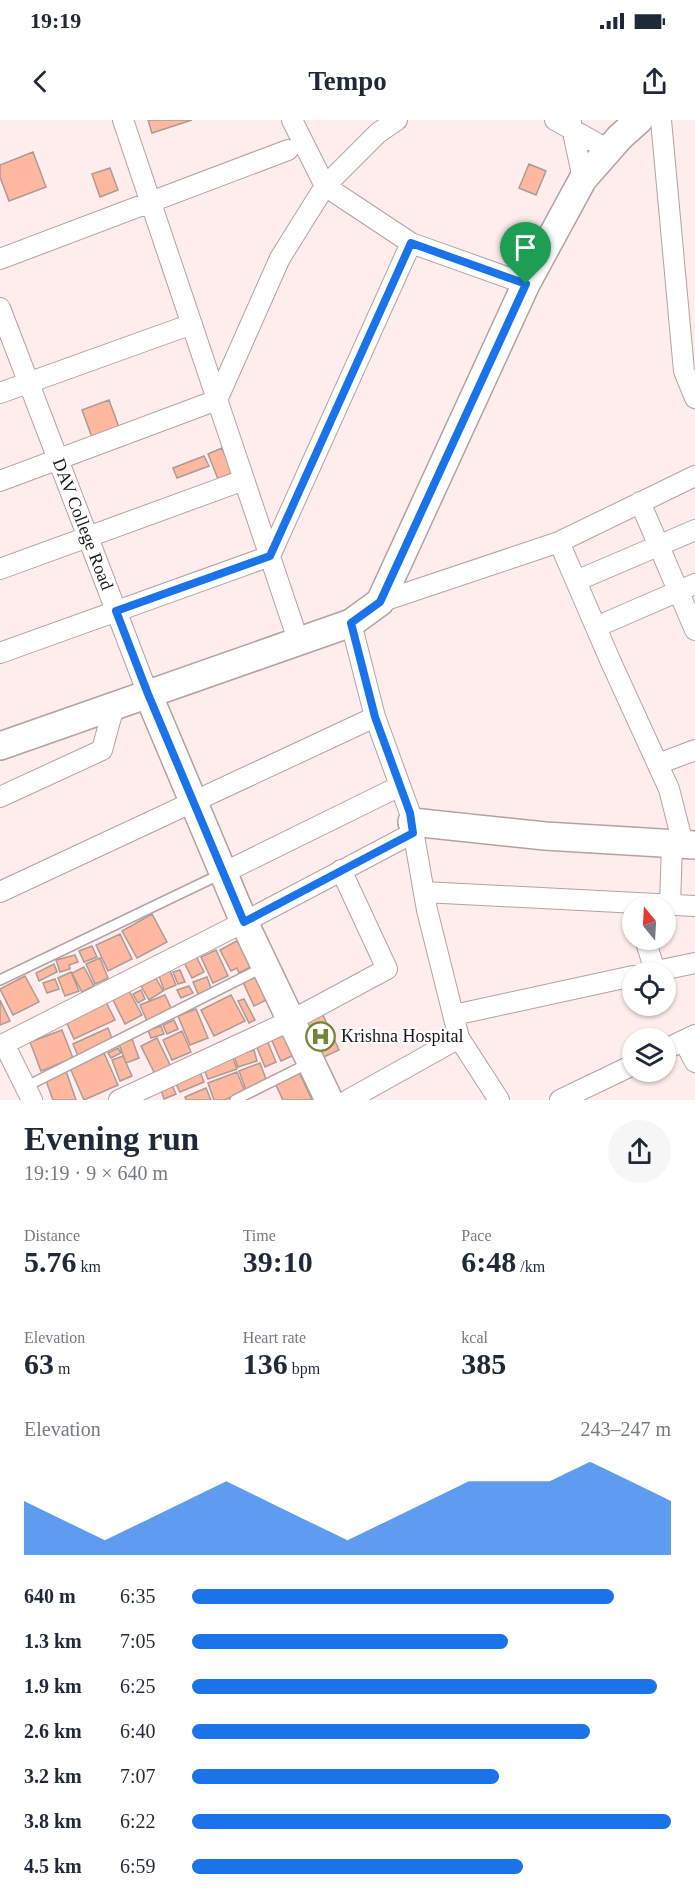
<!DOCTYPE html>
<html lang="en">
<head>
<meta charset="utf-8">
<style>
  :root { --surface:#fff; --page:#f6f6f7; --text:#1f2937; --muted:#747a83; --accent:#1a73e8 }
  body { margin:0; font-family:"Times New Roman",serif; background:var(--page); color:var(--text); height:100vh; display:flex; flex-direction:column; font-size:22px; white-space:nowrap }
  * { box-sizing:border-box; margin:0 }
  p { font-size:20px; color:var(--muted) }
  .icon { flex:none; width:33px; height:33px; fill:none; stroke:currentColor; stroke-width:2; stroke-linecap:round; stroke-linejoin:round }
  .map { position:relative; height:980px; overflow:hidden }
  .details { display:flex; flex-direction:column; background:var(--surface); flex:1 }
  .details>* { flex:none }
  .needle { width:39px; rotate:342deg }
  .controls { position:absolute; left:622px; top:776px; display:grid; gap:12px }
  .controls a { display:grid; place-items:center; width:54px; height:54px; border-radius:50%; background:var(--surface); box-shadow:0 2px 4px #0004; font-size:30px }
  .pin { position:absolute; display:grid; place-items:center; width:51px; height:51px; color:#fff; margin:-62px -26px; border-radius:50% 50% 50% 0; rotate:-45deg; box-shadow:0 0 6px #0007 }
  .pin .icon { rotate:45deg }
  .round { display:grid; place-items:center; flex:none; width:63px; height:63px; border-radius:32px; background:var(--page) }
  .head { display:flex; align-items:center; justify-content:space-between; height:102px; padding:0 24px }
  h1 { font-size:33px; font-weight:700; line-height:45px }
  .figures { display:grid; grid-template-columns:repeat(3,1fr); gap:9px; height:102px; padding:6px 24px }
  .figures div { display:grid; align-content:center }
  .figures b { font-size:30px; font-weight:700 }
  .figures small { font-size:16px; font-weight:400 }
  .figures p { font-size:16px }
  .chart { height:168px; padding:12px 24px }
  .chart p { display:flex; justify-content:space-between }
  .chart svg { width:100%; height:108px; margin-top:6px; fill:var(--accent); opacity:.7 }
  ul { padding:0 24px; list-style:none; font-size:20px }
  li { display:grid; grid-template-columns:96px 72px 1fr; align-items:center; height:45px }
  li i { height:15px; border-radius:8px; background:var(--accent) }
  .status { display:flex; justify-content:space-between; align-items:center; height:42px; padding:0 30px; background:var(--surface); direction:ltr }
  .status svg { height:16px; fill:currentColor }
  header { display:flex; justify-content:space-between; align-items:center; height:78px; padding:0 24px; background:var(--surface); font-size:27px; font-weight:700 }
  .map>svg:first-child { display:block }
</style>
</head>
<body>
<div class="status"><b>19:19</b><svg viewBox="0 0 49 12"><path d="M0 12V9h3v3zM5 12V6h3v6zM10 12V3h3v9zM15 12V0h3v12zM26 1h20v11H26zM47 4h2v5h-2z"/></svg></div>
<header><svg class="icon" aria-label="back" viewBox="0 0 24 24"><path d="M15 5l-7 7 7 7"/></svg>Tempo<svg class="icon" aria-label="share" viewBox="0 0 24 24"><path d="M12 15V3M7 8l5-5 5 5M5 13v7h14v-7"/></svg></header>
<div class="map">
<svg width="695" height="980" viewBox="0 0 695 980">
  <rect width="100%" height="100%" fill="#feedec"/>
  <path fill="#feb89f" stroke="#aa9b96" stroke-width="1.5" d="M148,0H192L152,13Z
    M33,32L46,67L9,81L0,57V45Z
    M529,44L546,51L536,75L519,68Z
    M110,48L118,70L100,77L92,54Z
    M109,280L120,310L93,320L82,290Z
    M222,328L232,353L218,359L208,334Z
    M204,336L209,346L177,358L173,348Z
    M152,794L167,822L137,838L122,811Z
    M120,814L132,839L108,851L96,825Z
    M244,817L258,843L239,853L237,848L231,851L220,830Z
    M92,826L97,837L84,842L79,831Z
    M216,830L228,856L213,863L201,837Z
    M75,835L78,842L69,845L70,849L60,852L56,840Z
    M196,836L204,852L192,858L184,842Z
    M100,838L108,858L95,864L86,844Z
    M54,844L57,852L39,861L36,853Z
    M84,847L94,866L82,872L72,853Z
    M169,848L176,865L164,870L158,853Z
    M180,850L185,862L178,864L173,852Z
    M71,852L79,871L65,876L58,858Z
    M264,852L275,876L254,886L243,862Z
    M25,856L39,882L13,895L0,869Z
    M207,857L212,871L199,876L193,862Z
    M156,858L163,871L149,880L141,866Z
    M55,859L59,869L47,873L43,863Z
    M189,866L193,873L181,878L177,870Z
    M128,869L142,895L125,904L112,878Z
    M141,870L145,879L138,883L133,874Z
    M165,875L172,890L147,901L140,885Z
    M231,875L245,901L214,916L201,890Z
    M244,879L255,900L249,903L238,881Z
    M0,880L10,901L0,905Z
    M105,880L115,900L74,919L65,899Z
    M196,889L208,918L190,925L178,896Z
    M322,893L339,930L315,941L298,904Z
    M174,900L178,909L167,914L163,905Z
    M291,904L303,931L281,941L269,914Z
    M161,906L164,914L151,918L148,910Z
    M108,908L113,921L78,936L73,924Z
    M62,910L73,938L41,951L30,922Z
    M182,911L191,932L172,940L163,920Z
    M157,918L173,951L157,958L141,926Z
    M266,918L276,942L265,947L255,923Z
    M132,919L139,938L126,943L119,924Z
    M118,928L121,933L111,938L108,933Z
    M254,930L257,941L238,947L234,936Z
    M104,933L118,965L84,980L70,948Z
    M123,936L132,956L120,961L112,940Z
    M232,936L237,949L208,959L203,946Z
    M260,943L267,962L246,970L239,951Z
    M199,949L204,962L180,972L174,960Z
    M66,951L76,980H53L45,958Z
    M237,952L245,972L224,980H214L208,963Z
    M299,952L312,980H283L275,963Z
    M172,965L176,974L164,979L161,970Z
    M206,968L211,980H186L185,977Z"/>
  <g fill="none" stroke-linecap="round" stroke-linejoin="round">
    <defs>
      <path id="lane" d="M0,860L221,754
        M25,967L264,847
        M235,980L309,943"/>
      <path id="street" d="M123,0L298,520
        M292,0L325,66L411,123L526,164
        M555,0L609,30
        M661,0L684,251L695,278
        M571,3L583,59
        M0,139L288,30
        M0,188L148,574
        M0,273L192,204
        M0,361L217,280L280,138L325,66L378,13L397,0
        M640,382L695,510
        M559,422L610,540L669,669L683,724
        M0,449L244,360
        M576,461L695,410
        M380,482L559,422L695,356
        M351,503L375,597L410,693L427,790L459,918L499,980
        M596,507L695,464
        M0,533L270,436L411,123
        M658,644L695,630
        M0,677L102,630L114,586
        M223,753L400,666
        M0,772L375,597
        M424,772L695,786
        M670,785L672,723
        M645,819L655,851
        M652,852L695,843
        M454,895L633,856
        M684,921L695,942
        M4,924L32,980
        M0,926L244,802L413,713
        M666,929L695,915
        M119,980L292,900L387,849L341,750
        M348,980L459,918
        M560,980L633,945"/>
      <path id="secondary" d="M148,574L244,802L329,980
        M0,626L351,503L380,482L526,164L583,59L620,17L639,0
        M412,702L545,716L695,725"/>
    </defs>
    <use href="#lane" stroke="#b3a2a2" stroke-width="12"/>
    <use href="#street" stroke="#b3a2a2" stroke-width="22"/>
    <use href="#secondary" stroke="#b3a2a2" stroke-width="30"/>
    <use href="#lane" stroke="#fff" stroke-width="9"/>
    <use href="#street" stroke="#fff" stroke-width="20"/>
    <use href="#secondary" stroke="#fff" stroke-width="27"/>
  </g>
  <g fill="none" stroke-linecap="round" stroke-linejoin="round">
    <defs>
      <path id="route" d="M411,123L526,164L380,482L351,503L375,597L410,693L413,713L244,802L148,574L116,491L270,436Z"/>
    </defs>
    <use href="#route" stroke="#fff" stroke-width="12"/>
    <use href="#route" stroke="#1a73e8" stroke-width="8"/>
  </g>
  <defs>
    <symbol id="hospital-ring" viewBox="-11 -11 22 22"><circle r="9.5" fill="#fff" stroke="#718536" stroke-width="1.5"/><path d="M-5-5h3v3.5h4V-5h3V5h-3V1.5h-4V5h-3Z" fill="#718536"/></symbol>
  </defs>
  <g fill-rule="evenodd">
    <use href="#hospital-ring" x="304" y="900" width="33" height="33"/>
  </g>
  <g text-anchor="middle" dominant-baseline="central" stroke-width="4.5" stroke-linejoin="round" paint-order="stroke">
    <g font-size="18" fill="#1a1515" stroke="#fff">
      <text transform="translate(83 404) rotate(69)">DAV College Road</text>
    </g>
    <g font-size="18" fill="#1a1515" stroke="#fff" text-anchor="start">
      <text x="341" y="916">Krishna Hospital</text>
    </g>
  </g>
</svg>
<div class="controls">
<a><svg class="needle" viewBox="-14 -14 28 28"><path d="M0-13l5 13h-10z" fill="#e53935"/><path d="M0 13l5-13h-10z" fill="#747a83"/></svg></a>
<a><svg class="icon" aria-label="locate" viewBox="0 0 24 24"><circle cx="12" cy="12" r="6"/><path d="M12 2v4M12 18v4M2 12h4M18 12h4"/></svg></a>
<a><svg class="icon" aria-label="layers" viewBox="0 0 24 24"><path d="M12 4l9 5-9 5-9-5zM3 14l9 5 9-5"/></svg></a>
</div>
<div class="pin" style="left:526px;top:164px;background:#1e9e55"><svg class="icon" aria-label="arrive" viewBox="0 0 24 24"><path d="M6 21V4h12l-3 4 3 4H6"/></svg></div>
</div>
<section class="details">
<div class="head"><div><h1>Evening run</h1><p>19:19 · 9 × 640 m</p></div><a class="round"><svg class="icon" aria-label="share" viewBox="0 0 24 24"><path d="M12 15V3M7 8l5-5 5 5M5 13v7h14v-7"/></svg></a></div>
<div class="figures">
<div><p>Distance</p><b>5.76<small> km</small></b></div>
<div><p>Time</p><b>39:10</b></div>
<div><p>Pace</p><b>6:48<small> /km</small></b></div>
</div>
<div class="figures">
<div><p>Elevation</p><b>63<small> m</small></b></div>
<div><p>Heart rate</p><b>136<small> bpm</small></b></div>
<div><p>kcal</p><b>385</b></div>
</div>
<div class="chart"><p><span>Elevation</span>243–247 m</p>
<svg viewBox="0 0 160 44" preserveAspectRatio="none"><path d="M0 44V22L10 30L20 38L30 30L40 22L50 14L60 22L70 30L80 38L90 30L100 22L110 14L120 14L130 14L140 6L150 14L160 22V44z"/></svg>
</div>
<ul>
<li><b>640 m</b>6:35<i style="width:88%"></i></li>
<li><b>1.3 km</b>7:05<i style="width:66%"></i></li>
<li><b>1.9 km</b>6:25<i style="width:97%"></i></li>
<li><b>2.6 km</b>6:40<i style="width:83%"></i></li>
<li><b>3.2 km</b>7:07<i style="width:64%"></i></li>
<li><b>3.8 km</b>6:22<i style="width:100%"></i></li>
<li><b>4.5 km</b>6:59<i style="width:69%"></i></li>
</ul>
</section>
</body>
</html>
